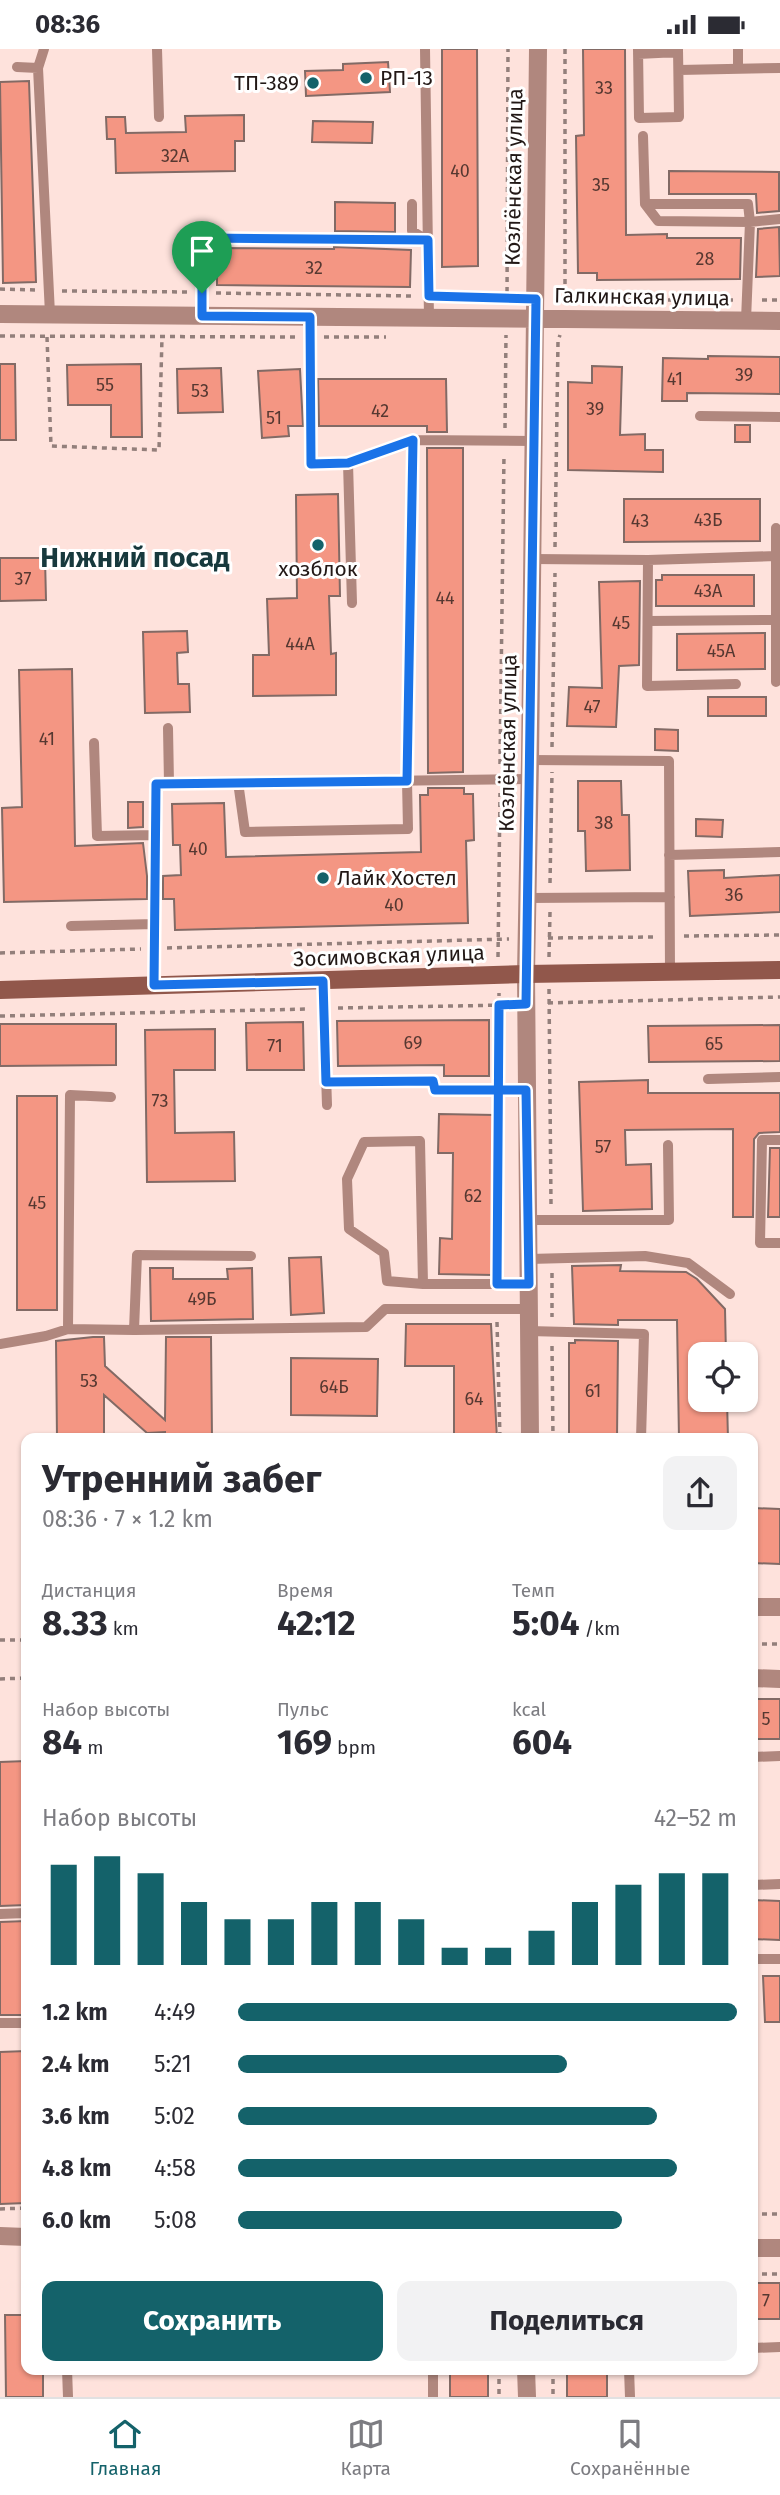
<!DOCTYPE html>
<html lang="ru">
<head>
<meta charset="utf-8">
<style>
  :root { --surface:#fff; --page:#f2f2f3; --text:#2b2b33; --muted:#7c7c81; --line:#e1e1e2; --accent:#14626a }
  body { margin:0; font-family:"Fira Sans",sans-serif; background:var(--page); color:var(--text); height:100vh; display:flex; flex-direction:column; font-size:26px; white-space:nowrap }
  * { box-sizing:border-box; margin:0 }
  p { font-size:23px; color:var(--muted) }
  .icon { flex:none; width:38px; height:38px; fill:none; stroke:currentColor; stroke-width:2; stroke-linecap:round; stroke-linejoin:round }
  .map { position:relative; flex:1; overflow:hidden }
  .side { position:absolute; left:21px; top:1384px; width:737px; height:942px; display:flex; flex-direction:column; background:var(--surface); border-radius:14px; box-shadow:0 2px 5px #0004 }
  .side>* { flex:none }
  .controls { position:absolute; left:688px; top:1293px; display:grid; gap:14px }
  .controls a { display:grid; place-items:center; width:70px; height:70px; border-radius:14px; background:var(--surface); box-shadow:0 2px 5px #0004; font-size:35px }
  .pin { position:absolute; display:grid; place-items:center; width:60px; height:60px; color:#fff; margin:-72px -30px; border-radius:50% 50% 50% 0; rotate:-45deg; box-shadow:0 0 7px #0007 }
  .pin .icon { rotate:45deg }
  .round { display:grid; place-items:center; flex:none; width:74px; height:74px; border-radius:14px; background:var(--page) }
  .summary { display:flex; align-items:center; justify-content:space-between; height:119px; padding:0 21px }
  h1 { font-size:38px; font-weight:700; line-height:52px }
  .stats { display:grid; grid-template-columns:repeat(3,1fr); gap:10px; height:119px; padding:7px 21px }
  .stats div { display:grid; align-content:center }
  .stats b { font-size:35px; font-weight:700 }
  .stats small { font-size:19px; font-weight:400 }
  .stats p { font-size:19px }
  .chart { height:196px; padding:14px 21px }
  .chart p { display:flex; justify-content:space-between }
  .chart svg { width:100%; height:126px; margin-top:7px; stroke:var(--accent); stroke-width:6 }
  .primary-button { display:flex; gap:14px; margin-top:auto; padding:14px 21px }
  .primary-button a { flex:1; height:80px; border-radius:14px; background:var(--accent); color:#fff; font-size:28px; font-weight:700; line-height:80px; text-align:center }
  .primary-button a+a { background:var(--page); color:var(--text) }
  ul { padding:0 21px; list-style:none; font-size:23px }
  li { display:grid; grid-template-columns:112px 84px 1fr; align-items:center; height:52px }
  li i { height:18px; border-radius:9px; background:var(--accent) }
  .status { display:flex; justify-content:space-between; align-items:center; height:49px; padding:0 35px; background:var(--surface); direction:ltr }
  .status svg { height:19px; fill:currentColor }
  .tabs { display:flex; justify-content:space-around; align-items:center; height:98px; border-top:2px solid var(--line); background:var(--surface); font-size:19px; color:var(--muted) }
  .tabs a { display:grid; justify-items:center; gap:4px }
  .tabs .current { color:var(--accent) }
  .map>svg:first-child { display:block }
</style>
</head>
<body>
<div class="status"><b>08:36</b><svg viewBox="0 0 49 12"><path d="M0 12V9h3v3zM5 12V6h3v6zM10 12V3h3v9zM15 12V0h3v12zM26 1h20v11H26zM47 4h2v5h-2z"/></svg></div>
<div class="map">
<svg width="780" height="2348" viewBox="0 0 780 2348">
  <rect width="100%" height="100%" fill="#fee2dc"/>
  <path fill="#f49683" stroke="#826a65" stroke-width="2" d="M442,0H477L478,217L442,218Z
    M583,0H625L626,186L667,185V189H741L740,230L597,231V224H578L576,87L584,86Z
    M388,13L390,43L306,47L305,22L343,21V15Z
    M29,32L36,233L3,234L0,33Z
    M244,66V92H235V122L116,124L115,90H107L106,68H125L126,84L186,83L185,67Z
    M313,72L373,73L372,94L312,93Z
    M669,122L779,123V162L757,164L756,145H669Z
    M335,153L395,154V183L335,182Z
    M779,178L780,227L756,228L758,180Z
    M334,198L411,201L410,238L217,236V199L334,200Z
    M708,307L780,308V345L687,344V352H662L663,309L708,310Z
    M0,315H15L16,391H0Z
    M141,315L142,388H111V356H68L67,316Z
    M592,317L622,318L620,386L645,385V401H663V423L568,421V333L592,334Z
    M221,319L223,363L178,364L177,320Z
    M300,320L303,377H288L289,387L262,389L258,322Z
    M318,330H446L447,383H427V377H319Z
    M735,376H750V393H735Z
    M427,399H463V723L428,724Z
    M338,445L340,547H329L331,605L336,604V646L253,647V606H269L267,550L297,549L296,446Z
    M624,450H760V492L624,493Z
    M0,509H45L46,551L0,552Z
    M662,526H754V557H656V531H662Z
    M640,532L639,616L619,617L616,678L567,677L569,638L602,639L599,533Z
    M187,582L188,603L177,604L178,635H189L190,663L145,664L143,583Z
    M765,584V620L677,621V585Z
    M72,620L75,797L143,794L147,827V850L4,853L2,759L22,758L19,621Z
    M708,648H766V667H708Z
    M655,680L678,681V702L655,701Z
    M578,732H621L622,766H629L630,821L586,822L585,782H578Z
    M428,739H464V745H473L474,791L466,792L468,874L175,881L174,850H163V827L181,826L180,796H173L172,755L224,754L226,808L421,803L420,746H428Z
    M128,753H143V778L128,779Z
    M696,770L723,771L722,788L696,787Z
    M724,821V829L780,826V863L690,867L688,822Z
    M489,971V1027H444V1016L338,1017L337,972Z
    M303,973L304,1021H247L246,974Z
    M0,975H116V1016L0,1017Z
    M780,976V1012L649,1013L648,977Z
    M215,980V1021H174L175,1084L234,1083L235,1132L147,1133L145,981Z
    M648,1031V1044H780V1083L759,1084L754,1090L753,1168H733V1080L625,1081L626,1116L651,1115L652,1160L583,1162L579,1033Z
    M17,1047H57V1261H17Z
    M439,1065L495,1066L493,1226L439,1225L440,1189L452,1190L453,1104H438Z
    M770,1099H780V1168H768Z
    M321,1208L324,1264L291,1266L289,1209Z
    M621,1216L620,1222L686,1223L697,1230L725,1260L726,1306H700V1351H727L728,1390H679L677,1271H618V1276L574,1275L572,1217Z
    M150,1219H173V1230H228L227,1220L252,1219L253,1270L151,1272Z
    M406,1275H491L497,1390H454V1317H405Z
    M93,1288H104L105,1317L165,1371L166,1288H211L212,1390H165V1383L147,1384L104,1346V1390H57L56,1292Z
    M575,1291L618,1292L617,1390H569V1294H575Z
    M291,1309L378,1310L377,1367L291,1366Z
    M752,1459L780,1460V1515L752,1514Z
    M752,1650H780V1690H752Z
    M26,1712V1856L0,1857V1713Z
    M752,1851L780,1852V1891L752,1890Z
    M26,1872V1966H0V1873Z
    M763,1927H780V1973H765Z
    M26,2002V2154L0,2155V2003Z
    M752,2234H780V2270H752Z
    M5,2266H26V2320H43V2348H6Z
    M450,2320H488V2348H450Z
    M567,2320H607V2348H567Z"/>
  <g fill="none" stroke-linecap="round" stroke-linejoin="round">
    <path stroke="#937f7b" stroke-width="3.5" stroke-dasharray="5 5" stroke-linecap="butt" d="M565,0V255
      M0,240L36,241
      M62,242L190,243
      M216,244L414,247
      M443,247L519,249
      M618,251H733
      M762,251H780
      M507,253L508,0
      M0,287L295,288
      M47,288L51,397L159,401L162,288
      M324,288H386
      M505,379L506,286
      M555,498L558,292L560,286
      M552,698L555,524
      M500,715L504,405
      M550,834L552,723
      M684,887L780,886
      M548,889L656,888
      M167,899L509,890
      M0,904L141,900
      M498,908L500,744
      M549,908L550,863
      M549,940L551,1156
      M548,954L780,948
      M338,959L509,956
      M0,967L309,960
      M499,1027V944
      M497,1223L499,1056
      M552,1224V1268
      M497,1273L500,1390
      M552,1297L553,1390
      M0,1591H26
      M752,1595H780
      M0,1630L26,1629
      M0,2160L26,2159
      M752,2165H780
      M752,2225H780
      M499,2320V2348
      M553,2320V2348"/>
    <path stroke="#b0877e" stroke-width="10" d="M157,0L159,68
      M425,0L429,269
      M638,0L639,69L679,68L678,0
      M738,0V20
      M638,5L678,3
      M17,18L38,19L44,0
      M38,19L50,265
      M679,21L780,19
      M643,87L645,155L658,172L750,173L780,170
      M412,155V182L425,190
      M645,155H748L750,173L746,271
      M202,267V189L428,191
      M310,268L311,415L348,414L413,391L534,392
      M700,367L780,368
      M348,414L352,554
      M776,479V633
      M533,510L648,511L647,637L736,635
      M648,511L776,507
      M648,572L776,571
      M168,679L169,734
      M94,694L97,787L155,786
      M530,711L669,712L670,923
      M238,733L245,783L408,780L407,732L413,391
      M669,806L780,803
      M528,849L670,848
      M71,877L155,875
      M323,931L327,1056
      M154,936L156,735L530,730
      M708,1030L780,1028
      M326,1033L433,1032L435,1041H526
      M780,1091H762L760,1194H780
      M528,1171H669L668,1096
      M529,1210L645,1207L688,1214L730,1245
      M423,1235L387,1232L384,1204L349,1180L347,1130L364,1093L420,1092L423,1235H529
      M68,1280L70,1046L111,1048
      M134,1281L137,1206L251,1207
      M529,1282L644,1285L641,1390
      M0,1295L46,1287L68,1280L134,1281L366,1278L385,1260H529
      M752,1708L780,1707
      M752,1836L780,1835
      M0,1865L26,1864
      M752,1910H780
      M0,1974H26
      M752,2299L780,2298
      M67,2320L68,2348
      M433,2320V2348
      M629,2320L630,2348"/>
    <path stroke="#b0877e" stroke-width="18" d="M0,265L780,272
      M530,1390L526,925L530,711L538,0
      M752,1558H780
      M752,1629L780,1630
      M0,2187L26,2188
      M752,2199H780
      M526,2320L527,2348"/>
    <path stroke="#91574b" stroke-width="18" d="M0,941L526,925L780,921"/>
  </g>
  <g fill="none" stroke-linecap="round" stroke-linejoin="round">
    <defs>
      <path id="route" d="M202,244V267L310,268L311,415L348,414L413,391L407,732L156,735L154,936L323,932L326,1033L433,1032L435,1041H526L529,1235H497L499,956L526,955L536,250L429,247L428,191L202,189V244"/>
    </defs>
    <use href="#route" stroke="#fff" stroke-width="14"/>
    <use href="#route" stroke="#1a73e8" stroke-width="9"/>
  </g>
  <g fill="#14626a" stroke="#fff" stroke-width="2.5">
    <circle cx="366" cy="29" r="7"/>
    <circle cx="313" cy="34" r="7"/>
    <circle cx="318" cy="496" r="7"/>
    <circle cx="323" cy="829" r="7"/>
  </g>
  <g text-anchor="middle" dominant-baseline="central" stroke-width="6" stroke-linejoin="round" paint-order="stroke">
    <g font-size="18" fill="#563831">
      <text x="604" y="39">33</text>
      <text x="175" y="107">32А</text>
      <text x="460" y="122">40</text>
      <text x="601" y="136">35</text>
      <text x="705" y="210">28</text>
      <text x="314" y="219">32</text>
      <text x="744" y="326">39</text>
      <text x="675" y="330">41</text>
      <text x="105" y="336">55</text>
      <text x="200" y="342">53</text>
      <text x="595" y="360">39</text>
      <text x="380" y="362">42</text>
      <text x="274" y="369">51</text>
      <text x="708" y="471">43Б</text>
      <text x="640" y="472">43</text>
      <text x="23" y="530">37</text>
      <text x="708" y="542">43А</text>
      <text x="445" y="549">44</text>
      <text x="621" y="574">45</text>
      <text x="300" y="595">44А</text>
      <text x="721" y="602">45А</text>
      <text x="592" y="658">47</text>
      <text x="47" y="690">41</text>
      <text x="604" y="774">38</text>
      <text x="198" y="800">40</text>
      <text x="734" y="846">36</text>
      <text x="394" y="856">40</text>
      <text x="413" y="994">69</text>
      <text x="714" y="995">65</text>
      <text x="275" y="997">71</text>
      <text x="160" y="1052">73</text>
      <text x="603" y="1098">57</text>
      <text x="473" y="1147">62</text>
      <text x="37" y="1154">45</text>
      <text x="202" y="1250">49Б</text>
      <text x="89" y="1332">53</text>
      <text x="334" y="1338">64Б</text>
      <text x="593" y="1342">61</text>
      <text x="474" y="1350">64</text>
      <text x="766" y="1670">5</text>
      <text x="766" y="2252">7</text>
    </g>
    <g font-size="21" fill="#221816" stroke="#fff" text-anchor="start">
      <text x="380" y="29">РП-13</text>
      <text x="299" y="34" text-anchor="end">ТП-389</text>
      <text x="318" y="520" text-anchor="middle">хозблок</text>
      <text x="337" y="829">Лайк Хостел</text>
    </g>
    <g font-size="21" fill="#221816" stroke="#fff">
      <text transform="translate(514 128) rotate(-89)">Козлёнская улица</text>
      <text transform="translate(642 248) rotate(1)">Галкинская улица</text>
      <text transform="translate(508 694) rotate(-89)">Козлёнская улица</text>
      <text transform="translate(389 907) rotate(-2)">Зосимовская улица</text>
    </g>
    <g font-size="28" font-weight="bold" fill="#17393d" stroke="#fff">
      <text x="135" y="508">Нижний посад</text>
    </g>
  </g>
</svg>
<div class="controls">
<a><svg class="icon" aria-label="locate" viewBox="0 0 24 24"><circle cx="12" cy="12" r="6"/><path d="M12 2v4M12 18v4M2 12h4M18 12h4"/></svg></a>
</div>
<div class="pin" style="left:202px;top:244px;background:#1e9e55"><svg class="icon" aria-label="arrive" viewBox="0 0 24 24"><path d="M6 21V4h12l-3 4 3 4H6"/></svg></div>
<section class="side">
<div class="summary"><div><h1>Утренний забег</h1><p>08:36 · 7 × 1.2 km</p></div><a class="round"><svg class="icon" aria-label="share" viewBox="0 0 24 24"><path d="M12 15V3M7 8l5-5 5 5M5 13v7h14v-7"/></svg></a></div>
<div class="stats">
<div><p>Дистанция</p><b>8.33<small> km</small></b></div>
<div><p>Время</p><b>42:12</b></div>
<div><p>Темп</p><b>5:04<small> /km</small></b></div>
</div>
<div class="stats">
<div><p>Набор высоты</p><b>84<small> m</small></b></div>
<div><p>Пульс</p><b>169<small> bpm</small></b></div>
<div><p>kcal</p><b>604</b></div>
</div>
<div class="chart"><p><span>Набор высоты</span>42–52 m</p>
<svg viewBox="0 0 160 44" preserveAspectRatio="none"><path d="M5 44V9M15 44V6M25 44V12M35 44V22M45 44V28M55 44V28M65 44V22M75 44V22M85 44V28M95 44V38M105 44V38M115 44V32M125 44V22M135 44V16M145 44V12M155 44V12"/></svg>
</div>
<ul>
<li><b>1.2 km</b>4:49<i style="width:100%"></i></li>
<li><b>2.4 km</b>5:21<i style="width:66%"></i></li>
<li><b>3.6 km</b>5:02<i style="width:84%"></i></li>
<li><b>4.8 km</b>4:58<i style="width:88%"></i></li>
<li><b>6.0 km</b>5:08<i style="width:77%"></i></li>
</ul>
<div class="primary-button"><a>Сохранить</a><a>Поделиться</a></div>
</section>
</div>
<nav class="tabs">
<a class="current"><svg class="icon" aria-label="home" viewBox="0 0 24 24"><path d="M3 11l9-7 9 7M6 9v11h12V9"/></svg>Главная</a>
<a><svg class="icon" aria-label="map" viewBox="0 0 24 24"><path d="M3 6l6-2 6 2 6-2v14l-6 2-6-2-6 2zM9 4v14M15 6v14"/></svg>Карта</a>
<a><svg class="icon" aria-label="saved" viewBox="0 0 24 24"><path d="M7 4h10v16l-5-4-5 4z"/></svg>Сохранённые</a>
</nav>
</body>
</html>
